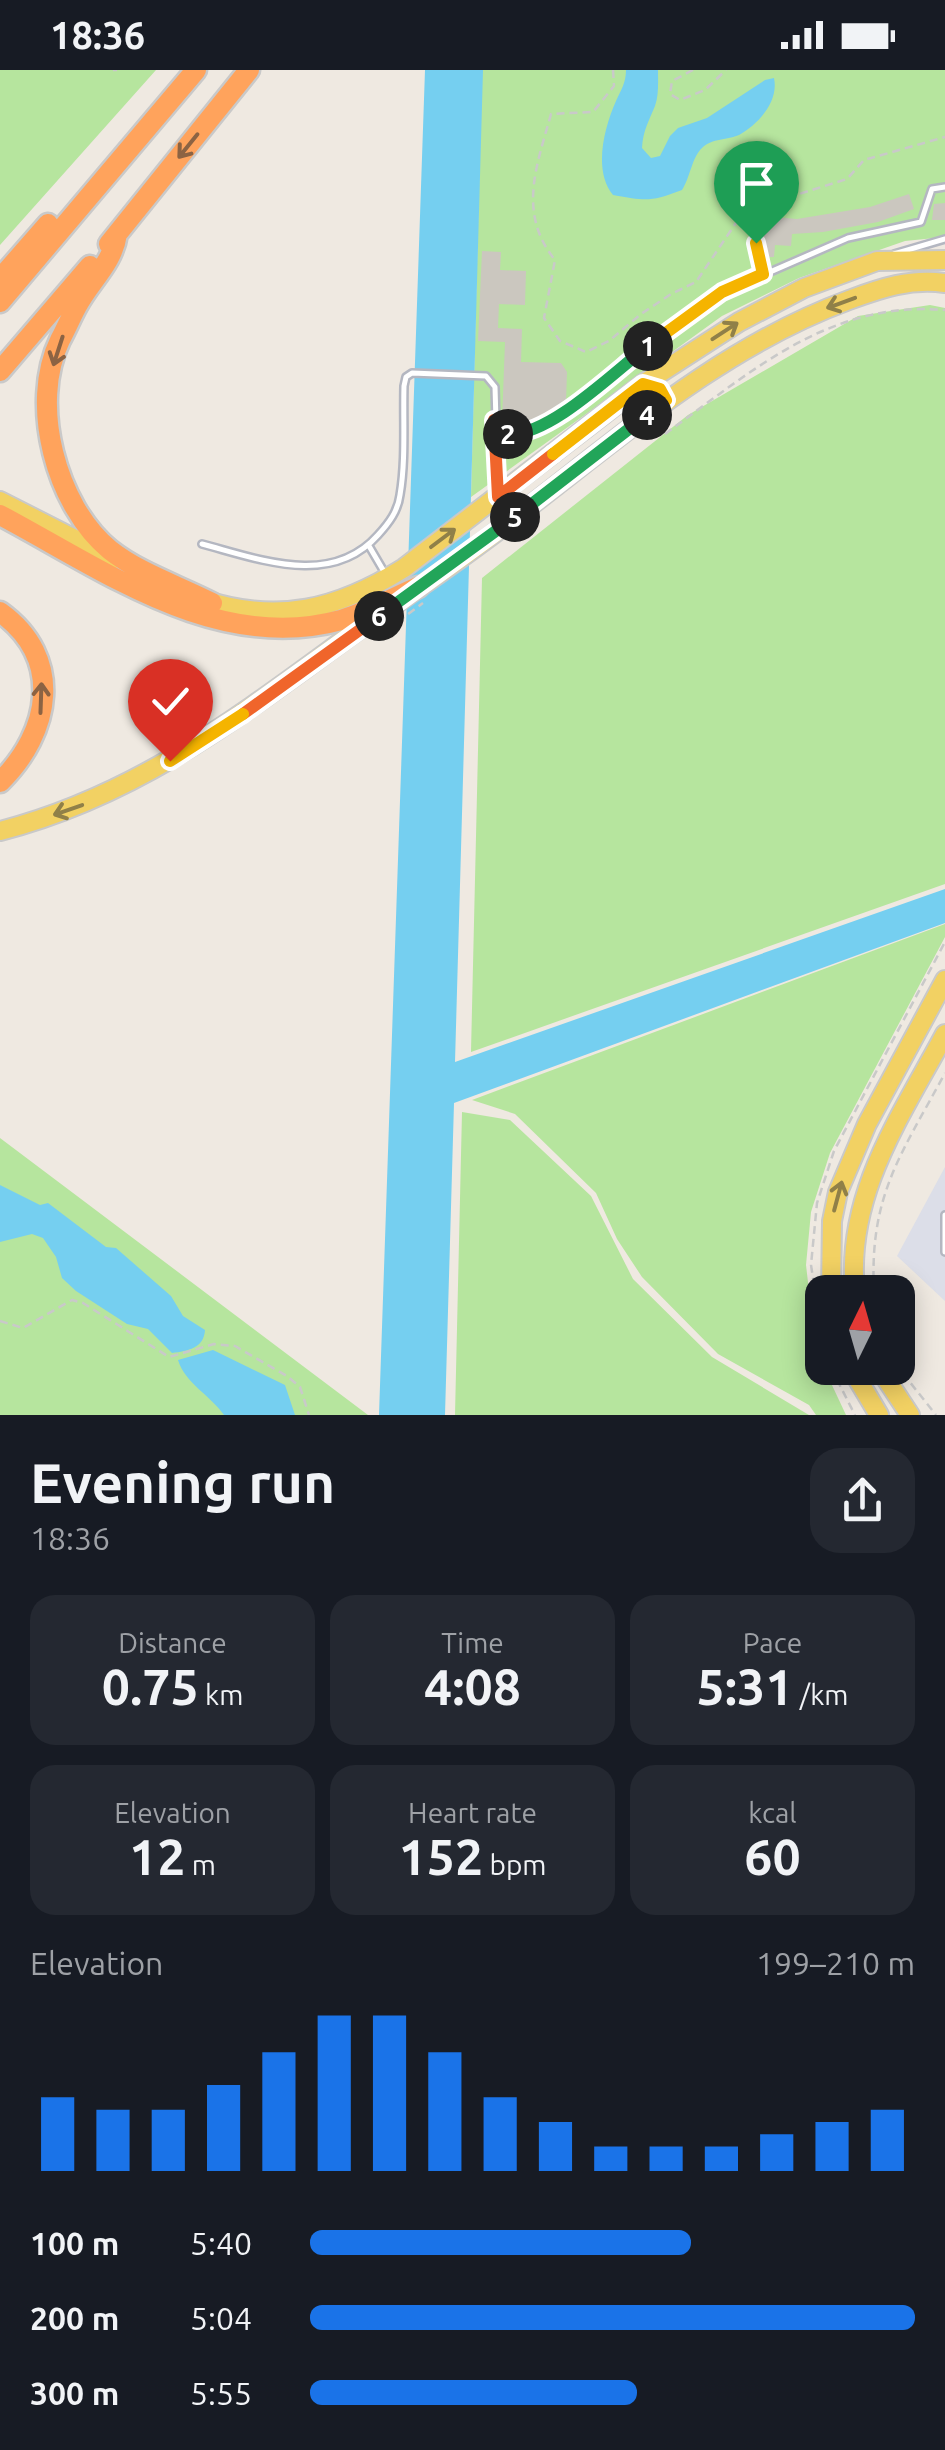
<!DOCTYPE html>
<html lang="en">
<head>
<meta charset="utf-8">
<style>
  :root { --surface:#171b24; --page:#242831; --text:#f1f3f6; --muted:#9ea1a6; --accent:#1a73e8 }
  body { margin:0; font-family:Ubuntu,sans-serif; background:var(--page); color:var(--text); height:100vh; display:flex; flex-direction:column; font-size:38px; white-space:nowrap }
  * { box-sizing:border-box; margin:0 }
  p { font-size:32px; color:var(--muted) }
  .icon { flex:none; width:55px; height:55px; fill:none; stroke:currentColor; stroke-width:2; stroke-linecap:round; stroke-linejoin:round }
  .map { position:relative; height:1345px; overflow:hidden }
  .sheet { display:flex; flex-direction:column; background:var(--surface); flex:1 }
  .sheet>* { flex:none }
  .needle { width:65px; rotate:5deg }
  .tools { position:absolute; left:805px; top:1205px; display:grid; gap:20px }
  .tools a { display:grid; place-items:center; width:110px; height:110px; border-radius:20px; background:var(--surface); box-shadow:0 5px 25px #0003; font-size:50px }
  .pin { position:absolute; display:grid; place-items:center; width:85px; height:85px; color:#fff; margin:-102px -42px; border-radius:50% 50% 50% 0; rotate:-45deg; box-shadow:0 0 10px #0007 }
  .pin .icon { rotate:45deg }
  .km { position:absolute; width:50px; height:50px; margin:-25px; border-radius:50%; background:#222; color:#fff; font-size:28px; line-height:50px; text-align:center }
  .round { display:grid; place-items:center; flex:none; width:105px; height:105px; border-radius:30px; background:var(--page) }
  .headline { display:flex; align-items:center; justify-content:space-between; height:170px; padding:0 30px }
  h1 { font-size:55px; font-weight:700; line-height:75px }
  .stats { display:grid; grid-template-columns:repeat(3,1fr); gap:15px; height:170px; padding:10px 30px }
  .stats div { display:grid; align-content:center; border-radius:25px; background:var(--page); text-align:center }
  .stats b { font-size:50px; font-weight:700 }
  .stats small { font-size:28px; font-weight:400 }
  .stats p { font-size:28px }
  .chart { height:280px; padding:20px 30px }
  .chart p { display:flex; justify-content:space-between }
  .chart svg { width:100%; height:180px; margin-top:10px; stroke:var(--accent); stroke-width:6 }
  ul { padding:0 30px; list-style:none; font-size:32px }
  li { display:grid; grid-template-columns:160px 120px 1fr; align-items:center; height:75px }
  li i { height:25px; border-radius:12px; background:var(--accent) }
  .status { display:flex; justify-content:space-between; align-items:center; height:70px; padding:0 50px; background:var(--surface); direction:ltr }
  .status svg { height:28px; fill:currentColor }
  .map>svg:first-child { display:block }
</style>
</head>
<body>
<div class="status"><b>18:36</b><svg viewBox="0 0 49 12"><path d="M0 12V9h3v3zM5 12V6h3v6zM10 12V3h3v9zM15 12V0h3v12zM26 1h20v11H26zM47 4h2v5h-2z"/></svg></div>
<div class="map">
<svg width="945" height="1345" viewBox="0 0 945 1345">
  <rect width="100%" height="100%" fill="#efe9e1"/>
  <path fill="#dcdee8" d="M945,1097V1231L897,1186Z"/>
  <path fill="#b6e59e" d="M0,0H156L0,175Z
    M482,0H945V167L905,171L799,208L722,246L471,427Z
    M930,235L945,238V814L471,982L482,508L688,345L858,246Z
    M945,854V867L830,1083L811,1142L806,1195L816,1281L846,1345H816L809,1335L718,1284L642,1207L617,1169L596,1123L515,1044L472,1030Z
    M462,1042L510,1050L591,1126L633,1209L712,1287L809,1345H455Z
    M0,1068L368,1345H0Z"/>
  <path fill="#75cff0" d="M425,0H483L455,992L945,819V853L454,1033L445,1345H379Z
    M626,0H658C658,11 659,25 655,36C649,51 643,60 642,78L651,88L660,86L670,66L678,58L707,48L765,10L774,8C779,31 759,54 739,65C728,70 712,68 702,78C692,87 690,108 682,120C650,132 647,131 613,125C593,101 604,58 616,31C621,20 626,13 626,0Z
    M0,1115L40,1135L48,1133L106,1177L116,1178L171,1226L183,1246L205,1260C204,1278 188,1281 172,1283L148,1259L127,1254L76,1221L62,1208L56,1187L43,1168L32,1164L0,1172Z
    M213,1280L285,1315L295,1345H224C210,1325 185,1313 178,1290Z"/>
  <path fill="#cbc7bf" d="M909,124L914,139L878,152L823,162L792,164L791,176L775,175L774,187H760L762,146L797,149L870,137Z
    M945,133V150H932L934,134Z
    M482,181L501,182L500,200L526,201L525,235L499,234L498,258L522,259L521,292L561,293L567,302L566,332L542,349L517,357H508L502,351L505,272L478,271Z"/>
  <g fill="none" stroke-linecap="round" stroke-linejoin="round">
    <defs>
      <path id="lane" d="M894,184L945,169
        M496,353L506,364H517L545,355L722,223L848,168L921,152L932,119L945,117
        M202,474C259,489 331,518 378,465C389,453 398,441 400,425C406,390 403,351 404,316L406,307L412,303L486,306L495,317L498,419
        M369,476L386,505
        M945,1145V1182"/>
      <path id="primary" d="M0,431L114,489
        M201,529C278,555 338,539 404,498L643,314L739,252L804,218L877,191L945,190
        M0,761C136,726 237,648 348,567C393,535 440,504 484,471C602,384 710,281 849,230C881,218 911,208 945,213
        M831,1222L832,1151L838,1122L867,1054L945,910
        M855,1222C845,1125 901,1046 945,964
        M851,1298L879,1345
        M879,1298L910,1345"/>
      <path id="highway" d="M117,164C113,193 90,211 77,236C71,247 66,259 60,270C29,334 56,436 110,480C139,503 179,516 212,533
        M109,174L249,0
        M0,209L48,154
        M0,232L196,0
        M0,301L90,196
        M0,445C104,500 217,584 341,550C367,542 393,528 418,517
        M0,542C64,588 51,662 0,712"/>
    </defs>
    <use href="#lane" stroke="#b4b7c1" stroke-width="10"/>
    <use href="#primary" stroke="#c9c9c9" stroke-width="22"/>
    <use href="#highway" stroke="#c9c9c9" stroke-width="25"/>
    <path stroke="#c9c9c9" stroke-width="2.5" stroke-dasharray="8 5" stroke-linecap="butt" d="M113,0H117
      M613,0L614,16L593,42L551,44C537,95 517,143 555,190L544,248L560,271L586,282L609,271L641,244L671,224L696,212L746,138L774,127L799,124L847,109L864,90L945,67
      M693,0L672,11L670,24L680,30L705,20L726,0
      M754,136L761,197
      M665,364C751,302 830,230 945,240
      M398,548L400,550L423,533
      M874,1222C869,1125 901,1085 945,1003
      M0,1251L23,1258L72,1230L83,1233L169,1287L214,1274L235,1276L287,1306L300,1317L309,1345
      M822,1267L811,1195L817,1133L834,1081L945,872
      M898,1291L905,1306L936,1345
      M831,1298L855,1345"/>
    <use href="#lane" stroke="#fff" stroke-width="5"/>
    <use href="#primary" stroke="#f2d163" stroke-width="18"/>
    <use href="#highway" stroke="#ffa35c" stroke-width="20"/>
  </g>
  <defs><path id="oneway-shaft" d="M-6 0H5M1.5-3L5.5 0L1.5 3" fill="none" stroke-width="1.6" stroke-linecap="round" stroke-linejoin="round" transform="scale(2.5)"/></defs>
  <g stroke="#8c6343">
    <use href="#oneway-shaft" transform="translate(188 76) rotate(129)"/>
    <use href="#oneway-shaft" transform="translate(58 281) rotate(108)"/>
    <use href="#oneway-shaft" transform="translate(41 628) rotate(-88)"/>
  </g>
  <g stroke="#908048">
    <use href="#oneway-shaft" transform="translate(841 233) rotate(160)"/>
    <use href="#oneway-shaft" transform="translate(725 261) rotate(-33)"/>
    <use href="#oneway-shaft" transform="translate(443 468) rotate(-37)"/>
    <use href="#oneway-shaft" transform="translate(68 740) rotate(161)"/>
    <use href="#oneway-shaft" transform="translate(838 1126) rotate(-75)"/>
  </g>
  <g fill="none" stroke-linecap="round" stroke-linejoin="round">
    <defs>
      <path id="split-1" d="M648,276L722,222L763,204L756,173"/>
      <path id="split-2" d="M508,364C549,367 615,301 648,276"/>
      <path id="split-3" d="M508,364L494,350L498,427L553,384"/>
      <path id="split-4" d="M553,384L643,314L660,319L666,330L647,345"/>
      <path id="split-5" d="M515,447L647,345"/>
      <path id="split-6" d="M379,546L515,447"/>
      <path id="split-7" d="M243,644L379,546"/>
      <path id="split-8" d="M170,691L243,644"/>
    </defs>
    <use href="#split-1" stroke="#fff" stroke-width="20"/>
    <use href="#split-2" stroke="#fff" stroke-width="20"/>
    <use href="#split-3" stroke="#fff" stroke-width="20"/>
    <use href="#split-4" stroke="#fff" stroke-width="20"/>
    <use href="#split-5" stroke="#fff" stroke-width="20"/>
    <use href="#split-6" stroke="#fff" stroke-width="20"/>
    <use href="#split-7" stroke="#fff" stroke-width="20"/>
    <use href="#split-8" stroke="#fff" stroke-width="20"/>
    <use href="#split-1" stroke="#f5b400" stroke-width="12"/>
    <use href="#split-2" stroke="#22a559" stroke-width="12"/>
    <use href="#split-3" stroke="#f0652b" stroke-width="12"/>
    <use href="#split-4" stroke="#f5b400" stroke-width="12"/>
    <use href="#split-5" stroke="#22a559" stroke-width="12"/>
    <use href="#split-6" stroke="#22a559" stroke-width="12"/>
    <use href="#split-7" stroke="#f0652b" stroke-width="12"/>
    <use href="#split-8" stroke="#f5b400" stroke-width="12"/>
  </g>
</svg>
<div class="tools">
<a><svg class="needle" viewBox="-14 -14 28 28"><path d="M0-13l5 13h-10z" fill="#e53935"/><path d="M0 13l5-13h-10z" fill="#9ea1a6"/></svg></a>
</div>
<div class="pin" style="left:756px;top:173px;background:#1e9e55"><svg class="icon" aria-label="arrive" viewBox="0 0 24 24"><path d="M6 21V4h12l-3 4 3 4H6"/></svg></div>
<div class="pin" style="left:170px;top:691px;background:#d93025"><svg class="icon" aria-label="check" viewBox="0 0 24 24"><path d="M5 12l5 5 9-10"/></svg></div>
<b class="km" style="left:648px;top:276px">1</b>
<b class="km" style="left:508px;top:364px">2</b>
<b class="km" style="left:647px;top:345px">4</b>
<b class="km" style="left:515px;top:447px">5</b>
<b class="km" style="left:379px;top:546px">6</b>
</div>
<section class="sheet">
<div class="headline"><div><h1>Evening run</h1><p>18:36</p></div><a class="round"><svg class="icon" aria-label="share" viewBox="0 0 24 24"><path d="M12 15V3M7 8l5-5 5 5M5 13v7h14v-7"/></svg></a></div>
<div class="stats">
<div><p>Distance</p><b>0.75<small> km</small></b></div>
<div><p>Time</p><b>4:08</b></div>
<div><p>Pace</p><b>5:31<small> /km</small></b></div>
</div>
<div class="stats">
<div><p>Elevation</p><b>12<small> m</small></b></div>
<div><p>Heart rate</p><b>152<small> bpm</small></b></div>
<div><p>kcal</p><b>60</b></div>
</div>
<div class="chart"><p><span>Elevation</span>199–210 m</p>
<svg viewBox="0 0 160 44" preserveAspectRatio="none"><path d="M5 44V26M15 44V29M25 44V29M35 44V23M45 44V15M55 44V6M65 44V6M75 44V15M85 44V26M95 44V32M105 44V38M115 44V38M125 44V38M135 44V35M145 44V32M155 44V29"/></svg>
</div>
<ul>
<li><b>100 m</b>5:40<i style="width:63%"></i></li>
<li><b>200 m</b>5:04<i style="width:100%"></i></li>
<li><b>300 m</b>5:55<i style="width:54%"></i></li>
</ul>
</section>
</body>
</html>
